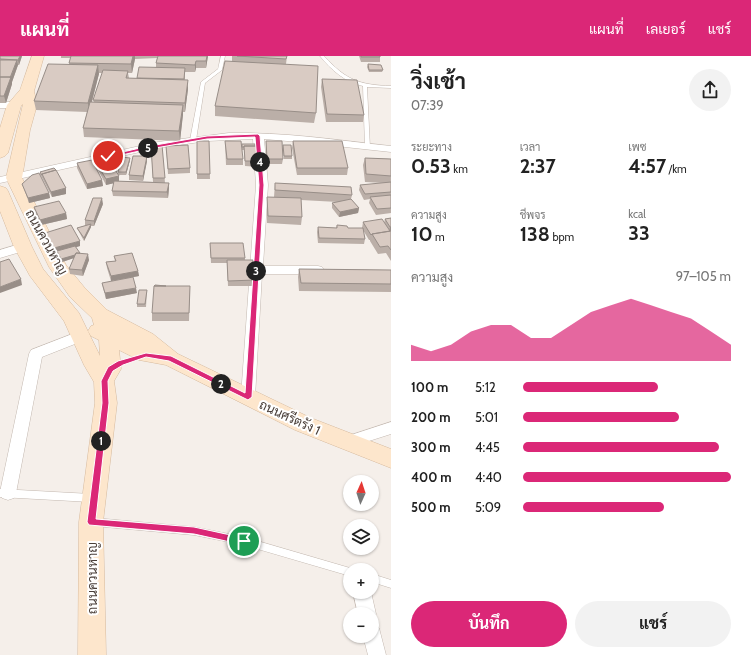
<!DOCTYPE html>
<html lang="th">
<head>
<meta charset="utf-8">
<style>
  :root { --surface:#fff; --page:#f2f2f2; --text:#222; --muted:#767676; --accent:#db2777 }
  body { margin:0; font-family:Cabin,Sarabun,sans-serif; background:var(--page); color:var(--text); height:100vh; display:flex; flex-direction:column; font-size:15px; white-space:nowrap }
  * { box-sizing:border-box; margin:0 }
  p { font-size:13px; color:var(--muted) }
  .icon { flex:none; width:22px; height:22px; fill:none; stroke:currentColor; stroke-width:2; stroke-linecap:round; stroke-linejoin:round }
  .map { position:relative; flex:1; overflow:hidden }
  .panel { display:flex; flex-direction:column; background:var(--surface); width:360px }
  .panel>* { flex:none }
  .needle { width:26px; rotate:3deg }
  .controls { position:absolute; left:343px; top:419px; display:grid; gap:8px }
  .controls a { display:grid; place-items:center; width:36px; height:36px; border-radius:50%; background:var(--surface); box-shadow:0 1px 3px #0004; font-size:20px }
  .pin { position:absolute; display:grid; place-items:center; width:34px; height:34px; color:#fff; margin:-17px; border:2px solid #fff; border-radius:50%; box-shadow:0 1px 4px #0007 }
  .km { position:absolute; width:20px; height:20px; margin:-10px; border-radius:50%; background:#222; color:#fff; font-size:11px; line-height:20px; text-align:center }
  .round { display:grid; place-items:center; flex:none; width:42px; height:42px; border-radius:21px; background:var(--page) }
  .overview { display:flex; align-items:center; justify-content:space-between; height:68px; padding:0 20px }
  h1 { font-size:22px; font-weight:700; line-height:30px }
  .stats { display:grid; grid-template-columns:repeat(3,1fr); gap:6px; height:68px; padding:4px 20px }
  .stats div { display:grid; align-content:center }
  .stats b { font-size:20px; font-weight:700 }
  .stats small { font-size:11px; font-weight:400 }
  .stats p { font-size:11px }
  .chart { height:112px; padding:8px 20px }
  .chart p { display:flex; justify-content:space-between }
  .chart svg { width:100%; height:72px; margin-top:4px; fill:var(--accent); opacity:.7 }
  .button { display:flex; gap:8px; margin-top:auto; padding:8px 20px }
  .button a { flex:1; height:46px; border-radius:24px; background:var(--accent); color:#fff; font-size:16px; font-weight:700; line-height:46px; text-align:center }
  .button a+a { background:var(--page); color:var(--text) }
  ul { padding:0 20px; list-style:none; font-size:13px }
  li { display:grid; grid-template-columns:64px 48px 1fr; align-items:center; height:30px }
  li i { height:10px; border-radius:5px; background:var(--accent) }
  header { display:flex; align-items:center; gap:24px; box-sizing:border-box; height:56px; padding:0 20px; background:var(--accent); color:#fff }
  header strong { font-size:19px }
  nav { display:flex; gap:22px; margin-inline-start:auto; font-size:14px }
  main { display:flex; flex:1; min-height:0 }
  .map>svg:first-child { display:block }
</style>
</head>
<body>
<header>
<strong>แผนที่</strong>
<nav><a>แผนที่</a><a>เลเยอร์</a><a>แชร์</a></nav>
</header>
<main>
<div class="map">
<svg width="391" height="599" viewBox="0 0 391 599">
  <rect width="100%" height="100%" fill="#f5efea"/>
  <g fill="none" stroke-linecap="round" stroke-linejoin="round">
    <defs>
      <path id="lane" d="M221,0H225L222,14L205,27L196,84L193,86L191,85L190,84L201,26L218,13Z
        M320,0H324C346,24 359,29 391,30V32L367,31L370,92H366L365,91L363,30C345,26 331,14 320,0Z
        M0,433L91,438L94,439L95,442L94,445L91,446L0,441Z
        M94,462L194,471L244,481L350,512L353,514H350V520L244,489L194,479L94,470L91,469L90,466L91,463Z
        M372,518L391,524V532L372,526Z"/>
      <path id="street" d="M0,46H14L19,49L14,52H0Z
        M229,77C284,76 337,84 391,90V96L299,86L264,83L268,129L263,210H318L322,211L324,214L322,217L318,218H262L255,341L253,345L248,347L243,345L241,341L256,129L253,83L207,85L158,92L0,127V121L158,86Z
        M23,187L27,188L29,191L27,194L0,202V194Z
        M80,275L85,276L87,280L85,284L42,301L16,437L14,442L8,444L2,442L0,436L29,298L31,294Z
        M391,366V378L347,392L342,390L339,386L342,382Z
        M353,536H371L376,558L373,564L372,565V558H358Z
        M372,569L379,572L386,599H368L363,580H372Z"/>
      <path id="secondary" d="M32,0H44L34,35L37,49L30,74L22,122L66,209L84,231L107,254L153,278L178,298L311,362L391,393V412L295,374L166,309L139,304L119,294L121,313L114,325L117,347L103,466L106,599H78L79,466L95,347L94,326L84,309L64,265L30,220L14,191L0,155V130L6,132L8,135L32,191L43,213L79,257L100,300L99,284L91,280L88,275L91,270L94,269L92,262L70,241L49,211L6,122L23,48L21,50L8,97L5,100L0,102V72L7,49L20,34Z"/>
    </defs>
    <use href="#lane" stroke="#c3b8b0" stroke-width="1"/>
    <use href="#street" stroke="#c3b8b0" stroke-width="1"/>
    <use href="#secondary" stroke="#d6ba9e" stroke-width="1"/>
    <use href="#lane" fill="#fff" fill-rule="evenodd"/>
    <use href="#street" fill="#fff" fill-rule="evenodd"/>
    <use href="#secondary" fill="#fde6cc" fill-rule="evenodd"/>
  </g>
  <path fill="#bbafa8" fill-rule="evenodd" d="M0,0H22L19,9H18L12,26V28L6,47H0Z
    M61,0H208L206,12H196L195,16H185V24L188,33L185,56H183L180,85L84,81L83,72L87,56L36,54L34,45L69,8L71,2H61ZM157,2L156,7V11L137,22H129L128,17H132L135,3ZM99,17H103L93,44L94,46H92Z
    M232,0H287L286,8L316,57L314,67L215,60V50L232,5Z
    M359,0H380V6H361Z
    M368,8L383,14L382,16H369L367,11Z
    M322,23L364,59L363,66H326L321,31Z
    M197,85H209L210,123H197Z
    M225,85L243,103V109H226Z
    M266,85L283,103L282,108H266Z
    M293,85L348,112L347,119H297L292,92Z
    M242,88L258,105V111L245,110L244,94H242Z
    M162,89L165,127H169V132L168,142L113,140L112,135L114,127L106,129L96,110L95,105L119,120V125L153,126L151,90Z
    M283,89L292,100V103H284L283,91Z
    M166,90L190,112V117L168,118Z
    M130,102V104L126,119H118V116Z
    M365,102L391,103V157L376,159L369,147L370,143L364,144L359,134L360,129L384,127L365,126L363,109Z
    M147,105L143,125L129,124V119Z
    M77,107L102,124L103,130L87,133L77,112Z
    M40,116L66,138L52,141L40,118Z
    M275,127L352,139L351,143L359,152L358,157L339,161L332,152V147L338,146L301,144L302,161L301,169L267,167V141H274Z
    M22,128L49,137L50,142L29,147L24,133Z
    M103,148L94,170H91V171L84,185L78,174L77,172L87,169H85V164Z
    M34,151L66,157L67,163L41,169L35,157Z
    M391,162V205L386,197L378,198L370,185V184H369L363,174L365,183L364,188L318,187L317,176L318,171L336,172L337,169L348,172H362L363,166L384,167L385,163Z
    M45,177L80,190L76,191L80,198L89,204L83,220L70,218L69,213L74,202L62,206L57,198V197H55L46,182Z
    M210,187L245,202V204L255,224V230H228L227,207H211Z
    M114,200L138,215L139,220L111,225L107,212L106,206L115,205Z
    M299,213L391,214V236L299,235L298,221Z
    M102,227L137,237L106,243L103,232Z
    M166,230H190L189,265H152V257Z
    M147,234L146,251H137V248Z"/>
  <path fill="#988e88" d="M20,0H22L19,9L18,4Z
    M133,0H135V3L132,17L131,8Z
    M207,0H208L206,12V5Z
    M17,4L18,9L12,26V28L6,47L4,40Z
    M196,5V12L195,16V9Z
    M98,9L99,18L89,56L88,47Z
    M188,24V33L185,56V47Z
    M183,49V59L180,85L179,75Z
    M147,100V105L143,125V120Z
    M130,102V104L126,119V116Z
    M119,120V126L106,129V123Z
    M102,124L103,130L87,133V128Z
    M169,127V132L168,142L167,136Z
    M66,132V138L52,141L51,136Z
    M49,137L50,142L29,147L28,142Z
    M102,142L103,148L94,170V165Z
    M359,152L358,157L339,161L340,156Z
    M66,157L67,163L41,169L40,164Z
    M91,168V171L84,185V182Z
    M390,171H391V176H389Z
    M80,185V190L55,197L54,192Z
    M80,197V200L62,206L61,203Z
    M88,198L89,204L83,220L82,214Z
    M138,215L139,220L111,225V220Z
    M21,223L22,229L0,237V231Z
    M136,232L137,237L106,243L105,237Z"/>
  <path fill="#d9cbc3" stroke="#988e88" d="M0,0H20L18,4L0,3Z
    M71,0H133L131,8L69,7Z
    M158,0H207L206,5H196L195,9L156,7Z
    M237,0H287L286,3Z
    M361,0H380V1H361Z
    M0,4H17L10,22L11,21H0Z
    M225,5L318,10L316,57L215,50Z
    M48,8L98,9L88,47L34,45Z
    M368,8L381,9L383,14H369Z
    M139,11L185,12L184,23L137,22Z
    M103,14L128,15L126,22L188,24L185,47L93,44Z
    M0,21H11L4,40H0Z
    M322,23L357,24L364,59L327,58Z
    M90,46L183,49L179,75L83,72Z
    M197,85H209L210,118H197Z
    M225,85H241L243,103H227Z
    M266,85H282L283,103H267Z
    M293,85H342L348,112H297Z
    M242,88H255V90H244V91H242Z
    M162,89L165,122H153L151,90Z
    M188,89L190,112L168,113L166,90Z
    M283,89H291L292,100H284Z
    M244,90H257L258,105H245Z
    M133,100H147L143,120L129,119Z
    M122,101L130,102L126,116H118Z
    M108,102L119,120L106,123L95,105Z
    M365,102L391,103V120L366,118Z
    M92,104L102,124L87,128L77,107Z
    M54,112L56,114L42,118V119L40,116Z
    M56,114L66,132L51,136L42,118Z
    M39,117L49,137L28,142L22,128L32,119Z
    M114,125L169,127L167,136L112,135Z
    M391,126V136L365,138L360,129Z
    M275,127L351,131L352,139L275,134Z
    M391,139V152L377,153L370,141Z
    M267,141L301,142L302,161L268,160Z
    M93,142H102L94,165L85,164Z
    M351,143L359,152L340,156L332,147Z
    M59,145L66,157L40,164L34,151Z
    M391,162V171H390L385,163Z
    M382,163L390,175L372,178L371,179L363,166Z
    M91,168L84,182L77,172Z
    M71,169L80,185L54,192L45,177Z
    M337,169L347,170L348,172H363L365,183L319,182L318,171L337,172Z
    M391,175V194L388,190L380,191L372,178Z
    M210,187H243L245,202H211Z
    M75,190L80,197H76L75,199L61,203L57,195Z
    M76,197L88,198L82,214L69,213Z
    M132,197L138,215L111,220L106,206L116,205L114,200Z
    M9,203L21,223L0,231V206Z
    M227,204H253L255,224L228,225Z
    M299,213L391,214V228L301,227Z
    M133,221L136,232L105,237L102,227Z
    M155,229L166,230H154Z
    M154,230H190L189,257H152Z
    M139,234H147L145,248H137Z"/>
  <path fill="#db2777" stroke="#fff" d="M258,78L260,80L264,129L252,341L248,344L246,343L169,305L146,301L123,309L113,315L108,325L109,347L96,463L194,471L244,482L248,485L244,489L194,478L89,469L87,466L102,347L101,325L108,311L118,305L146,297L171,300L245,337L259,129L255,81L207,83L144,94L108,102L106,100L144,91L207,80Z"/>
  <g text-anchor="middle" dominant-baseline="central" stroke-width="4" stroke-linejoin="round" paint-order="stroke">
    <g font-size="13" fill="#493e38" stroke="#fff">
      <text transform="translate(47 186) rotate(61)">ถนนควนหาญ</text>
      <text transform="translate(290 361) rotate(25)">ถนนศรีตรัง 1</text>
      <text transform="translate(92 522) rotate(-90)">ถนนควนหาญ</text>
    </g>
  </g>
</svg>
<div class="controls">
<a><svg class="needle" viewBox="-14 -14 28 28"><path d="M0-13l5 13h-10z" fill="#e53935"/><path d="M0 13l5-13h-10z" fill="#767676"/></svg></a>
<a><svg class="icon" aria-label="layers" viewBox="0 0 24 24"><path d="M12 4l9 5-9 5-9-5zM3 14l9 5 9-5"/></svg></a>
<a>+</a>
<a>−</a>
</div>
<div class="pin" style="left:244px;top:485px;background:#1e9e55"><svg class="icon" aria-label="arrive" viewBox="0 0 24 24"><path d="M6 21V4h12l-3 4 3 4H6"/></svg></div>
<div class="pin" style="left:108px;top:100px;background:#d93025"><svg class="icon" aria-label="check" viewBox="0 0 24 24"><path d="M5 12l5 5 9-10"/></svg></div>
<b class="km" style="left:101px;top:385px">1</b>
<b class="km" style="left:221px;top:328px">2</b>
<b class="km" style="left:256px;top:215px">3</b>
<b class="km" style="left:260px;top:106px">4</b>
<b class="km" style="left:148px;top:92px">5</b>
</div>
<section class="panel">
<div class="overview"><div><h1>วิ่งเช้า</h1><p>07:39</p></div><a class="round"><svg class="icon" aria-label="share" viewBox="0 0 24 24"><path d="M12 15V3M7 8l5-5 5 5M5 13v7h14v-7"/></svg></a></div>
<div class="stats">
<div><p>ระยะทาง</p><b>0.53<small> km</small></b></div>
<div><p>เวลา</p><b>2:37</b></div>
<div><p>เพซ</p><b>4:57<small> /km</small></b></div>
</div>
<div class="stats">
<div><p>ความสูง</p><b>10<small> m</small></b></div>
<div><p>ชีพจร</p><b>138<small> bpm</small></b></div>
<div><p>kcal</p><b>33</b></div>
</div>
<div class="chart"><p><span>ความสูง</span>97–105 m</p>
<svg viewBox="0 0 160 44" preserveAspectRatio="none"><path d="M0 44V34L10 38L20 34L30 26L40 22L50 22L60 30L70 30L80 22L90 14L100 10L110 6L120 10L130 14L140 18L150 26L160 34V44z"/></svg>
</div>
<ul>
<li><b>100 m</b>5:12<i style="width:65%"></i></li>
<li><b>200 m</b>5:01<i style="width:75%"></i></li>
<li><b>300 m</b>4:45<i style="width:94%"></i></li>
<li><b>400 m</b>4:40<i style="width:100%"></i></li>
<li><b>500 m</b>5:09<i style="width:68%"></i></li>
</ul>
<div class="button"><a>บันทึก</a><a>แชร์</a></div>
</section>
</main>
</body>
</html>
